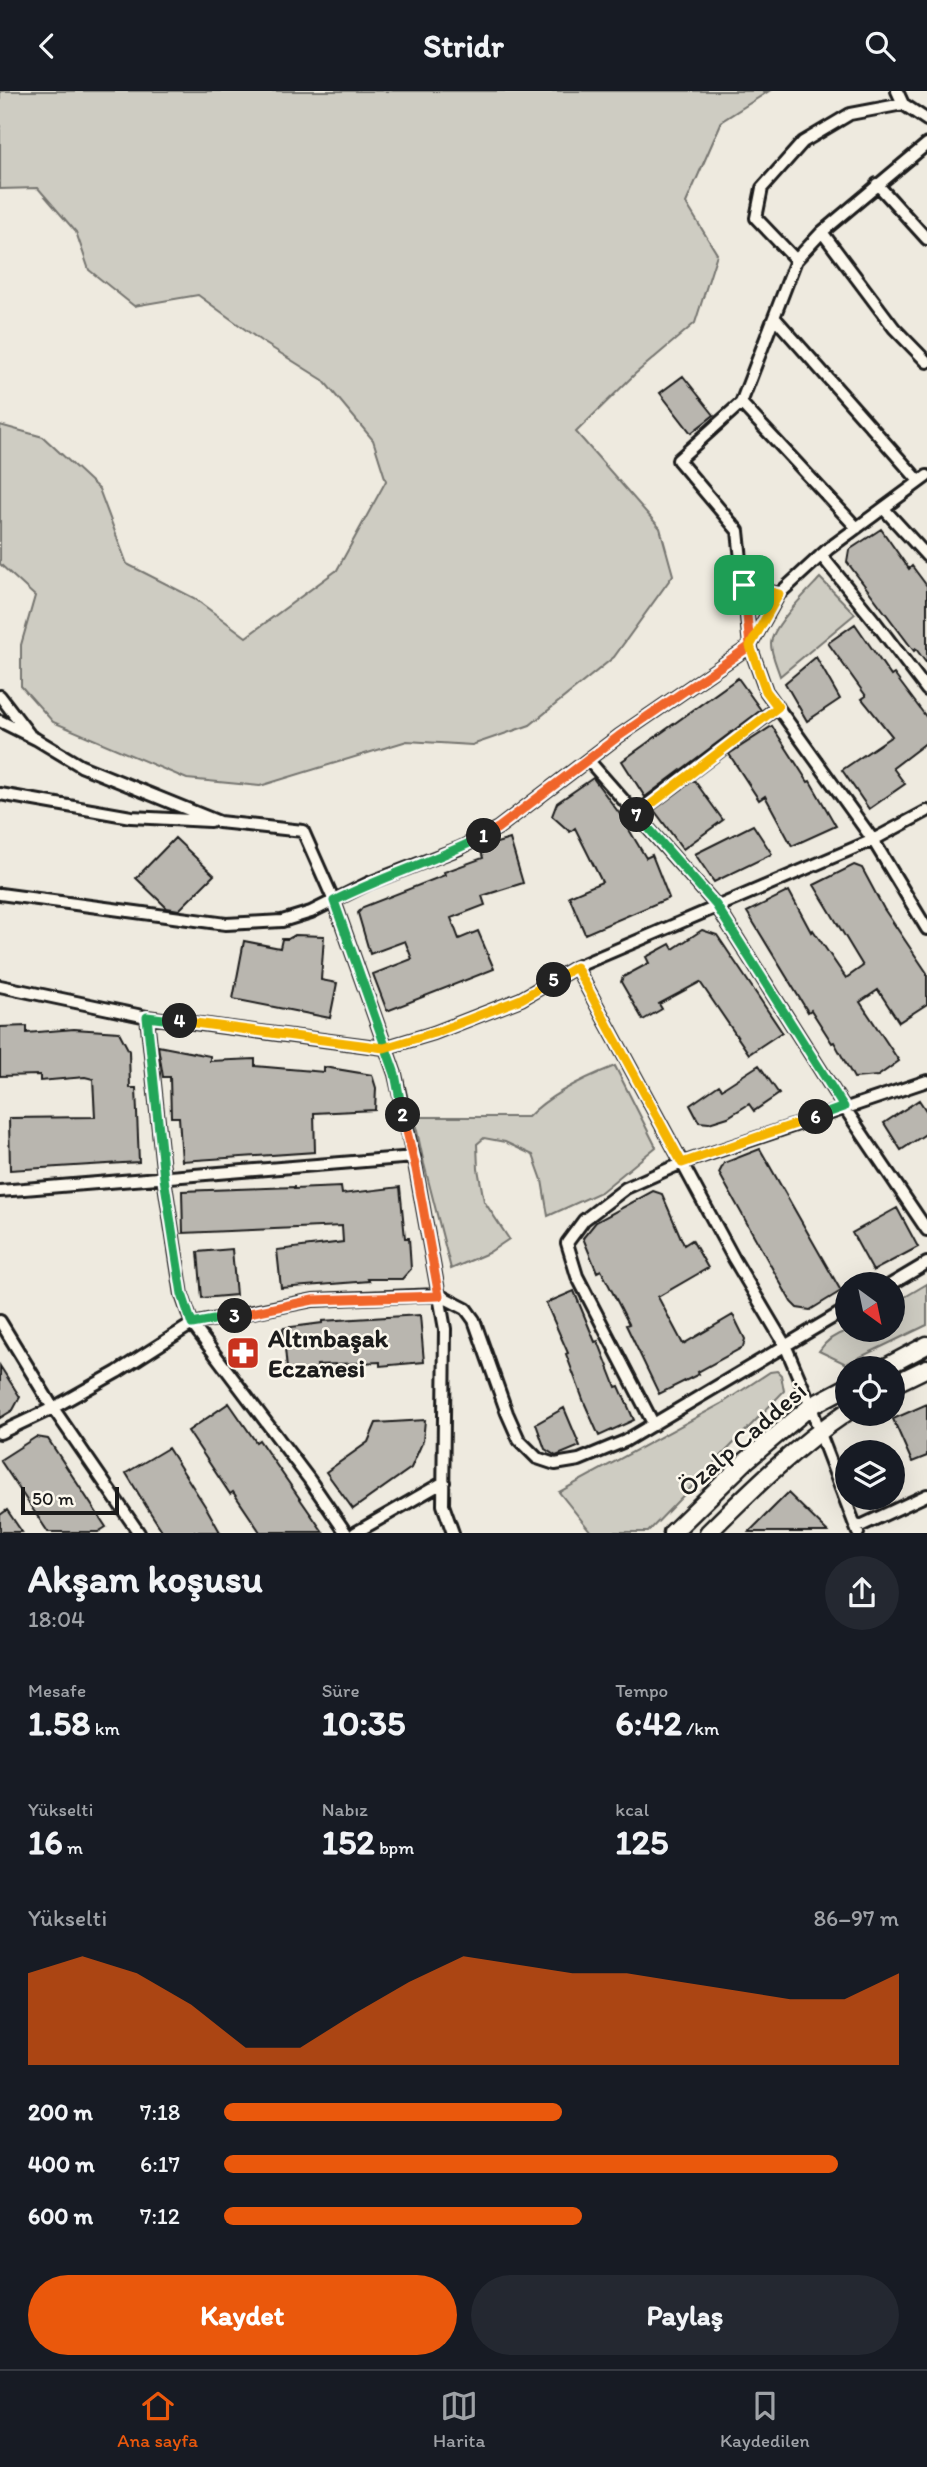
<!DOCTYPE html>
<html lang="tr">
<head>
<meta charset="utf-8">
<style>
  :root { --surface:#171b24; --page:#242831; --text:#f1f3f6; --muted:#9ea1a6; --line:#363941; --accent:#ea580c }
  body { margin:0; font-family:Itim,sans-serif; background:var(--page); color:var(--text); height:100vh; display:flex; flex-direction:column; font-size:26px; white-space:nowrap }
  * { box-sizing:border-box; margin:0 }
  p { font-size:23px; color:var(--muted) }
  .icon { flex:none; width:38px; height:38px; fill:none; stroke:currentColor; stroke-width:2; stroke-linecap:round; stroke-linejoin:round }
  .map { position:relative; height:1442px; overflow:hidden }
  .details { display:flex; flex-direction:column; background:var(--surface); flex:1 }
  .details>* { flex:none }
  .needle { width:46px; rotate:147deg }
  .tools { position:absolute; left:835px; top:1181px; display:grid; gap:14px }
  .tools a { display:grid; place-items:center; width:70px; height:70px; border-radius:50%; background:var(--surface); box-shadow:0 7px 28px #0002; font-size:35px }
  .scale { position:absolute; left:21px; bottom:18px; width:98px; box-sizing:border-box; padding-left:7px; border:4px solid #1c1c1c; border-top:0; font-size:19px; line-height:24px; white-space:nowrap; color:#1c1c1c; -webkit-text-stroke:5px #fbf7ec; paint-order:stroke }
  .pin { position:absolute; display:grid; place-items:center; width:60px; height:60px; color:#fff; margin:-30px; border-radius:14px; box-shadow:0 4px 10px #0006 }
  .km { position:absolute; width:35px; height:35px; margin:-18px; border-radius:50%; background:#222; color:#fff; font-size:19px; line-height:35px; text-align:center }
  .round { display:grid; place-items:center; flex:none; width:74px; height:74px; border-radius:37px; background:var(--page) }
  .head { display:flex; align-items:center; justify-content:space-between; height:119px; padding:0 28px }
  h1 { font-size:38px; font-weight:800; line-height:52px }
  .figures { display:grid; grid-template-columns:repeat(3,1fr); gap:10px; height:119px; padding:7px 28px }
  .figures div { display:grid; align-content:center }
  .figures b { font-size:35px; font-weight:800 }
  .figures small { font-size:19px; font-weight:400 }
  .figures p { font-size:19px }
  .chart { height:196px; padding:14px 28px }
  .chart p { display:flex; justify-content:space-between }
  .chart svg { width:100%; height:126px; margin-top:7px; fill:var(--accent); opacity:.7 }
  .action { display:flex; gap:14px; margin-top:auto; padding:14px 28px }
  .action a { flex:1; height:80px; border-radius:42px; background:var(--accent); color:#fff; font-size:28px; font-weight:800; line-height:80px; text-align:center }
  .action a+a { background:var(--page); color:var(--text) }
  ul { padding:0 28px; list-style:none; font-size:23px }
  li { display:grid; grid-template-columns:112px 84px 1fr; align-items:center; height:52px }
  li i { height:18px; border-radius:9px; background:var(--accent) }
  header { display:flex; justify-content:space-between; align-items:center; height:91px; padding:0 28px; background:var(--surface); font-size:32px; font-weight:800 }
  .dock { display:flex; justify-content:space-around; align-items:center; height:98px; border-top:2px solid var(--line); background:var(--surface); font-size:19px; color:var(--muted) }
  .dock a { display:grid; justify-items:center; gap:4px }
  .dock .selected { color:var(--accent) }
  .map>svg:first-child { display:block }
</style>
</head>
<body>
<header><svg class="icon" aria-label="back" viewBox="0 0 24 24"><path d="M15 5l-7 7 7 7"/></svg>Stridr<svg class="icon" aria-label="search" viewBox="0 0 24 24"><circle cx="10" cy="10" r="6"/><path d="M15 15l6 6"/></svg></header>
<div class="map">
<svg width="927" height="1442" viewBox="0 0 927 1442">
  <rect width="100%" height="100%" fill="#eeeadf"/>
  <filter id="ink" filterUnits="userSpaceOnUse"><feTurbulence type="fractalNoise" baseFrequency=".0143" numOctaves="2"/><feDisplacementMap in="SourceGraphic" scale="14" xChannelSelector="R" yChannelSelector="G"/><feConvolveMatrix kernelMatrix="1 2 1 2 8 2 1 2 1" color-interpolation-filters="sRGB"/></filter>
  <g filter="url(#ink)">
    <path fill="#ceccc2" stroke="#75746f" stroke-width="2" d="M0,0H769L722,30L686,112L717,163L695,232L635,283L576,341L660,437L673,484L614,566L530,634L472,654L407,650L260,695L187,688L53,631L21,595V554L35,505L0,473V334L43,346L99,398L127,473L194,507L246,546L337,479L386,390L373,349L323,289L261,250L198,204L134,215L89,179L76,141L38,97L0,98Z
      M820,487L855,523L780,585C777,575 771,563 771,553C771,536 808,500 820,487Z
      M615,975L656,1056L601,1101L548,1125L542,1089L533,1064L505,1051L484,1047L477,1053L478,1078L484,1110L509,1148L488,1162L451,1178L424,1073L414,1026H528C550,1003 584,987 615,975Z
      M927,1193V1234L846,1273L819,1260C838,1233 862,1239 892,1239L893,1213Z
      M777,1280L781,1284L784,1300L648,1441H591L559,1401L721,1313L770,1281Z"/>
    <path fill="#b9b6af" stroke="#1c1c1c" stroke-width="2" d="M683,285L714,324L691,342L660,302Z
      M881,438L909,478L912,475L927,495V573L916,558L914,560L847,471L849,459Z
      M855,533L891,585L894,583L927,627V651L893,677L905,693L869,718L842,679L892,645L862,608L866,605L828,552Z
      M816,566L840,608L807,630L785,592Z
      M738,587L761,619L645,706L622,670Z
      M772,635L808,691L810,690L836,735L792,755L765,705L759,709L729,663Z
      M593,687L619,722L646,767L652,764L669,807L585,843L569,805L602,791L575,737L570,741L552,725L557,712Z
      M694,689L723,729L683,758L654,719Z
      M753,734L772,763L714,791L695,763Z
      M175,747L214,784L179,819L167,817L136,787Z
      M510,748L523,792L482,805L485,814L451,827L459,848L478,840L494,878L387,920L373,883L412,868L405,850L370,863L358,822L363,816L445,784L444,781L483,767L480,757Z
      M854,774L862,777L884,818L927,882V913L899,931L878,899L860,911L899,970L878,985L854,987L834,951L832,952L811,919L808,921L747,821L789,800L811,841L813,839L846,887L863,875L814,794Z
      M702,839L717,844L782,941L749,963L700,891L659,913L662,918L643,929L621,891L623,886L649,872L646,866L670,853L673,858Z
      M295,844L324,845L321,889L337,892L330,927L233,908L244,850L280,857L282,848H288Z
      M27,935V942L74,938L119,941L129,960L130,997H136L139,1071L10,1079L9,1027L95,1026L93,988L85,986L40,990V984L0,985V936Z
      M158,955L210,965V970L255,968V975L324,981V976L372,984L376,997L375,1019L314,1022L315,1061L182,1070L179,1026H171L170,986H163Z
      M759,974L779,1003L754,1020L749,1013L728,1026L709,1032L699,1031L690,1014L719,994L722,998Z
      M919,1009L927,1021V1042L901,1059L884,1032Z
      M760,1058L841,1200L810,1219L797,1217L791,1211L719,1082L724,1072Z
      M294,1096V1098L341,1096L342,1103L400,1096L405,1147H409L411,1178L402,1188H368L369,1190L281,1197L277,1159L343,1151L342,1135L183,1142L182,1100Z
      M653,1100L662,1103L684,1154L692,1149L708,1177L658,1206L683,1253L733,1224L745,1248L743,1256L698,1281L699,1283L659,1303L626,1234L629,1233L601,1179L597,1181L583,1147L596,1131Z
      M897,1117L918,1156L873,1180L852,1142Z
      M232,1158L236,1204L202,1207L198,1161Z
      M574,1200L595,1251L598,1250L616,1296L619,1295L634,1329L599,1345L584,1311L566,1263L568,1262L546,1212Z
      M420,1224L424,1271L380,1275V1271L317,1274L318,1284L288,1288L283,1237L322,1232V1230Z
      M0,1275L20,1306L13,1319L0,1327Z
      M229,1312L256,1351L259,1349L323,1441H260L233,1401L230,1403L188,1340Z
      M927,1313V1365L912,1371L893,1328Z
      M564,1317L580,1355L556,1365L545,1358L536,1333Z
      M425,1329L423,1350L411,1377L353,1418L326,1381L368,1351L376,1332Z
      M36,1346L48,1348L106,1436L98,1441H48L0,1369Z
      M168,1357L207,1418L220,1441H163L146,1415L126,1382Z
      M788,1402L828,1441H749Z
      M7,1419L22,1441H0V1424Z"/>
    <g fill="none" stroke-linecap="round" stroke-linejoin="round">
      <defs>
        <path id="street" d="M897,0L903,13L927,29
          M877,93L927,148
          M822,141L894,237L927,271
          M796,169L756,127L762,97L803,51L850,23L903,13
          M774,226L919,390
          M741,312L857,437
          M927,385L828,458L779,503L750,555L766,600L873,749L927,838
          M884,418L927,465
          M821,464L876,532L927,599
          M744,494L779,503
          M0,605L29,643
          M0,630L36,648L81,675L219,731L303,740L334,810L395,983L416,1078L445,1238L443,1414L453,1442
          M589,670L716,814L844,1016L927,1139
          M0,703L131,726L210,730
          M636,723L778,616
          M0,803L226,833L282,830L311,821L369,792L460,757L498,737L619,645L750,555L738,440L678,369L741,312L796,169L822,141L927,53
          M576,876L734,1168L785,1254L811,1315L819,1340L858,1442
          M0,895L147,926L384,957L434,942L521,908L576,876L873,749L927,720
          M147,926L164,1087L182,1204L192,1233L309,1388L346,1442
          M0,1100L414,1066
          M890,1194L927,1172
          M0,1230L53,1317L139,1442
          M654,1334L577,1185L567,1152L584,1129L626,1097L682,1072L927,990
          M0,1342L53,1317L117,1281L192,1233L313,1209L439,1204L466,1218L474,1229L507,1322L519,1349L537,1367L555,1373L579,1369L625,1350L847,1218
          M856,1437L927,1404
          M355,1442L444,1391"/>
        <path id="secondary" d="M882,1278L927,1254
          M892,1294L927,1277
          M672,1442L747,1369L811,1315L847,1296
          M708,1442C752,1398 795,1356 847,1321"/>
      </defs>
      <use href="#street" stroke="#1c1c1c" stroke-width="16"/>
      <use href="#secondary" stroke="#1c1c1c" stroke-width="21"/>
      <use href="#street" stroke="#fbf7ec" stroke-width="10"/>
      <use href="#secondary" stroke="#fbf7ec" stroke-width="16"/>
    </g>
  </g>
  <g fill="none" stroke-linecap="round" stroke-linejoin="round" filter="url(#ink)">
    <defs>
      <path id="split-1" d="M484,745L498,737L619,645L750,555L744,494"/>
      <path id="split-2" d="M403,1024L395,983L334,810C383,785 435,770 484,745"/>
      <path id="split-3" d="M235,1225L313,1209L439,1205L416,1078L403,1024"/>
      <path id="split-4" d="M180,930L147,926L164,1087L182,1203L192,1233L235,1225"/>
      <path id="split-5" d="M180,930L384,957L434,942L521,908L554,889"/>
      <path id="split-6" d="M554,889L576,876L682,1072L816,1026"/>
      <path id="split-7" d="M637,724L716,814L844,1016L816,1026"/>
      <path id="split-8" d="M637,724L778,616L766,600L750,555L779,503L744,494"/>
    </defs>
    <use href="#split-1" stroke="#fff" stroke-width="14"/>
    <use href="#split-2" stroke="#fff" stroke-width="14"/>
    <use href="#split-3" stroke="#fff" stroke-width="14"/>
    <use href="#split-4" stroke="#fff" stroke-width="14"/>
    <use href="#split-5" stroke="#fff" stroke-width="14"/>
    <use href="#split-6" stroke="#fff" stroke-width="14"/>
    <use href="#split-7" stroke="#fff" stroke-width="14"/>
    <use href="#split-8" stroke="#fff" stroke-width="14"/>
    <use href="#split-1" stroke="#f0652b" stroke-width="9"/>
    <use href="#split-2" stroke="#22a559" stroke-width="9"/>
    <use href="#split-3" stroke="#f0652b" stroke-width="9"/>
    <use href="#split-4" stroke="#22a559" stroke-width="9"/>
    <use href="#split-5" stroke="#f5b400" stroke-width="9"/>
    <use href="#split-6" stroke="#f5b400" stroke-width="9"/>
    <use href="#split-7" stroke="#22a559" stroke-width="9"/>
    <use href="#split-8" stroke="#f5b400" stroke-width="9"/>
  </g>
  <defs>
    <symbol id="pharmacy-square" viewBox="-11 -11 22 22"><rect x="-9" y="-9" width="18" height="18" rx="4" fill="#c8321e" stroke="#fbf7ec"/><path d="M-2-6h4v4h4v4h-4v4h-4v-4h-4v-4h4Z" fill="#fff"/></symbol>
  </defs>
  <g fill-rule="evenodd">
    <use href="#pharmacy-square" x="224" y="1243" width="38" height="38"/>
  </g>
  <g text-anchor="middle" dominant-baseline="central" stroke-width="5" stroke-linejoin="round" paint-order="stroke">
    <g font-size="26" font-weight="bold" fill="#1c1c1c" stroke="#fbf7ec" text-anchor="start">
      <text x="268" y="1247">Altınbaşak<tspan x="268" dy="30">Eczanesi</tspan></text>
    </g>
    <g font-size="26" fill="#1c1c1c" stroke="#fbf7ec">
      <text transform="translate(742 1348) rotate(-41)">Özalp Caddesi</text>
    </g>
  </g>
</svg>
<div class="tools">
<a><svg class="needle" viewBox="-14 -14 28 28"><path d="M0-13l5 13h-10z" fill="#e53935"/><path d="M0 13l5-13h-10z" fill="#9ea1a6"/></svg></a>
<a><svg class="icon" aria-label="locate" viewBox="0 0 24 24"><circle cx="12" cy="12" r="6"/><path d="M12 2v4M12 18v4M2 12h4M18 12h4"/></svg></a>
<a><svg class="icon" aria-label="layers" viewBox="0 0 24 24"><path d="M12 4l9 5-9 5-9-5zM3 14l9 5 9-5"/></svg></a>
</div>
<div class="scale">50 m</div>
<div class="pin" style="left:744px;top:494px;background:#1e9e55"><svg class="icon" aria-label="arrive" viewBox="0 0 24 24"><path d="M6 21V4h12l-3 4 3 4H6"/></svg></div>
<b class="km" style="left:484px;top:745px">1</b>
<b class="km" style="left:403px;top:1024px">2</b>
<b class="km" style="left:235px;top:1225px">3</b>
<b class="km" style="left:180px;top:930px">4</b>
<b class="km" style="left:554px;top:889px">5</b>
<b class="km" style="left:816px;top:1026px">6</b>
<b class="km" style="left:637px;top:724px">7</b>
</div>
<section class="details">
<div class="head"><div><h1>Akşam koşusu</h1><p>18:04</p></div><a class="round"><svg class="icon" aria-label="share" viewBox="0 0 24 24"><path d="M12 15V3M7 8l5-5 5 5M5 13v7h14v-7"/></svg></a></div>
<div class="figures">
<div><p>Mesafe</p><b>1.58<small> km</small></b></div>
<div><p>Süre</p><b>10:35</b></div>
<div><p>Tempo</p><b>6:42<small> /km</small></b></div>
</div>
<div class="figures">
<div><p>Yükselti</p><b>16<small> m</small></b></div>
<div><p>Nabız</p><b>152<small> bpm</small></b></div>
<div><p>kcal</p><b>125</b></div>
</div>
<div class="chart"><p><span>Yükselti</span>86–97 m</p>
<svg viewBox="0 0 160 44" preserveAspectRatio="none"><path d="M0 44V12L10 6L20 12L30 23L40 38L50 38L60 26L70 15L80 6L90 9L100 12L110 12L120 15L130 18L140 21L150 21L160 12V44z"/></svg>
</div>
<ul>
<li><b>200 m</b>7:18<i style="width:50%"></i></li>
<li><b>400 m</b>6:17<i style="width:91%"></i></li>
<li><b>600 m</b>7:12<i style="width:53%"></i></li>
</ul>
<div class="action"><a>Kaydet</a><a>Paylaş</a></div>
</section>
<nav class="dock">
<a class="selected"><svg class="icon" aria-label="home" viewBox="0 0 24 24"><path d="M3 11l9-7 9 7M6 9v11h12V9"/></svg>Ana sayfa</a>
<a><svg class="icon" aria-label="map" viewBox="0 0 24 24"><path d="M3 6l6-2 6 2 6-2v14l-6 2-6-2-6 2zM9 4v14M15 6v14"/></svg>Harita</a>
<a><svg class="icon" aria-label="saved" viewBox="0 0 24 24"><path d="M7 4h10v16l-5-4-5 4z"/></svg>Kaydedilen</a>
</nav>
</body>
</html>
